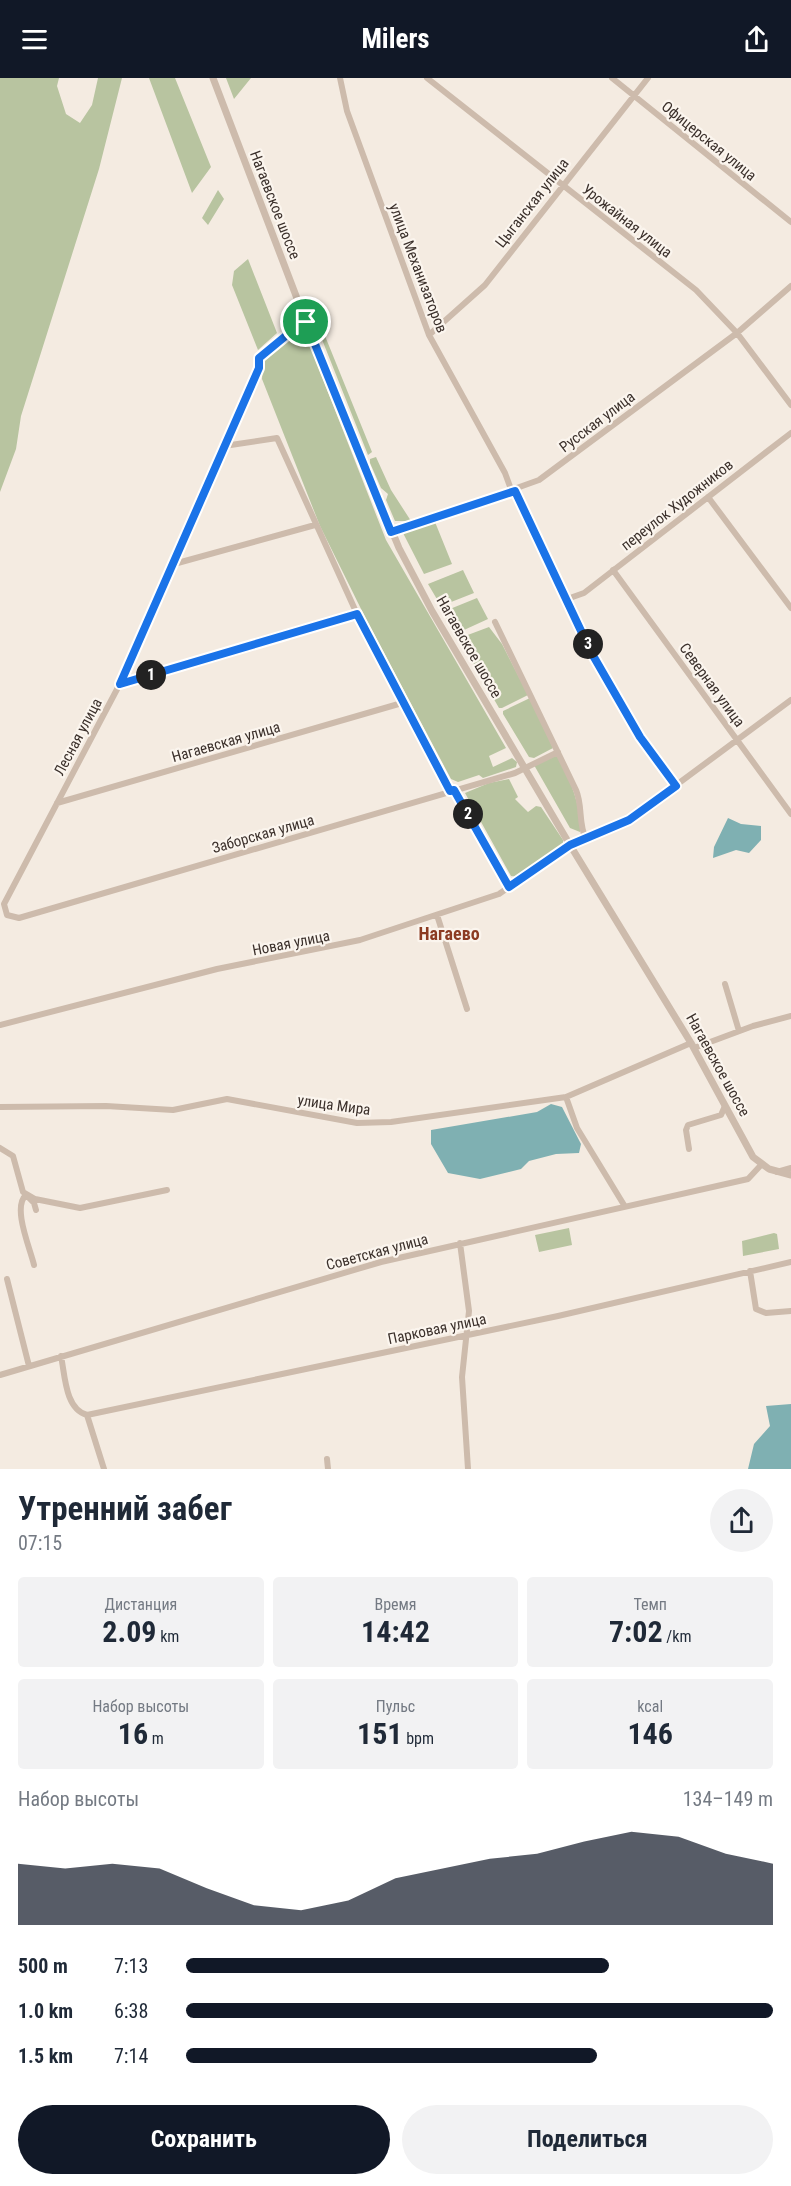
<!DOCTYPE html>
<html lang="ru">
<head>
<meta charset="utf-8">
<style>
  :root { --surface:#fff; --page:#f2f2f3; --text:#1f2937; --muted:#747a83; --accent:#111827 }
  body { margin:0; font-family:"Roboto Condensed",sans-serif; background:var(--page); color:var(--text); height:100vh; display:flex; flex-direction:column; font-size:22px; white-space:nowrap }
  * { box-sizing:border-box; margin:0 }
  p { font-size:20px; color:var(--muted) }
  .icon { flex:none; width:33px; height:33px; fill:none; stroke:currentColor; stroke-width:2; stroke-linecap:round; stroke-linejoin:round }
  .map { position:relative; height:1391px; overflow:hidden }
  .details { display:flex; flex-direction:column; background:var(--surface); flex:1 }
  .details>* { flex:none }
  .pin { position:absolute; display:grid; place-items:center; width:51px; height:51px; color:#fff; margin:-26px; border:3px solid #fff; border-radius:50%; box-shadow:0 2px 6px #0007 }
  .km { position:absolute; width:30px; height:30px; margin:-15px; border-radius:50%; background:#222; color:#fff; font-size:16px; line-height:30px; text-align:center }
  .round { display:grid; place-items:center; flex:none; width:63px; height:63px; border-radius:32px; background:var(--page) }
  .headline { display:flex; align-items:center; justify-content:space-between; height:102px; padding:0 18px }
  h1 { font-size:33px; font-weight:700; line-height:45px }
  .metrics { display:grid; grid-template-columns:repeat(3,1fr); gap:9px; height:102px; padding:6px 18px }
  .metrics div { display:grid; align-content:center; border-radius:6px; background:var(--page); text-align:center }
  .metrics b { font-size:30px; font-weight:700 }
  .metrics small { font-size:16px; font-weight:400 }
  .metrics p { font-size:16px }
  .chart { height:168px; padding:12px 18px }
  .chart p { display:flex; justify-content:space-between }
  .chart svg { width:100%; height:108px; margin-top:6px; fill:var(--accent); opacity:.7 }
  .action { display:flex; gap:12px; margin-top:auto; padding:12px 18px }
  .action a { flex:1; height:69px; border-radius:36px; background:var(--accent); color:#fff; font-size:24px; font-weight:700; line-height:69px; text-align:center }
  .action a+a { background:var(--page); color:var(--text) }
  ul { padding:0 18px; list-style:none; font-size:20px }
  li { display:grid; grid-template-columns:96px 72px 1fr; align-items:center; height:45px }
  li i { height:15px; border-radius:8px; background:var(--accent) }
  header { display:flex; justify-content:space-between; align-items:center; height:78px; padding:0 18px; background:var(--accent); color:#fff; font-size:27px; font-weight:700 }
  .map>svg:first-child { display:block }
</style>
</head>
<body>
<header><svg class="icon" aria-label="menu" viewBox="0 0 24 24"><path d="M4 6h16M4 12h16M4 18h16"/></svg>Milers<svg class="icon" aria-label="share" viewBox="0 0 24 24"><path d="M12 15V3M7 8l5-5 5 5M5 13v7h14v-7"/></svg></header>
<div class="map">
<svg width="791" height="1391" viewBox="0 0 791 1391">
  <rect width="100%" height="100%" fill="#f4ebe1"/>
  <path fill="#b8c4a0" d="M0,0H59L57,8L66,36L80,45L92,27L98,0H122L99,91L21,338L16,371L0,414Z
    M149,0H175L211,89L192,115Z
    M226,0H251L234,21Z
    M218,112L224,121L208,147L202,140Z
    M248,181L277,255L258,272L232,207L234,193Z
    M321,248L372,374L368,377L317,249Z
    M304,253L386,462L506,670L489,678L493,689L512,680L517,684L516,689L483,700L479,697L458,704L451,701L365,539L320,448L262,301L263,284L298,254Z
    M376,379L391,412L411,443H395L386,422L388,416L381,410L370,385V381Z
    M435,444L452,486L424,496L403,455Z
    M463,492L474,515L441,528L428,506Z
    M477,520L488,541L464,552L454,553L444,537L445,533Z
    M489,549L502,566L528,617L502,630H499L461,564L465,558Z
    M530,620L553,670L534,680L529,679L503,636V633Z
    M557,677C570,703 581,724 580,754L570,750L534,687Z
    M509,701L518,719L515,721L528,734L536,728L541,729L563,762V767L523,793L519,799L511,798L465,715L489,705Z
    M569,1150L572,1167L539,1174L535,1157Z
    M774,1155L777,1156L779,1171L743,1178L742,1163Z"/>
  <path fill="#7fb0b2" d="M728,740L741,746L761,748V762L749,775L736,772L713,780L714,769Z
    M551,1026L562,1029L581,1066L579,1075L556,1076L529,1083L521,1091L480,1101L448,1095L431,1066V1052L537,1034Z
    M791,1326V1391H748L754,1366L770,1348L766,1328Z"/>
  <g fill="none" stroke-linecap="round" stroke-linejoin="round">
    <path stroke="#cdbbac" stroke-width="6" d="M340,0L347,33L429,257L505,395L512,414
      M427,0L696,212L737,255L791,327
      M612,0L791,144
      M306,244L299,247L259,280V290L124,598L4,826L7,837L19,840L515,695L558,674
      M429,257L485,207L648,0
      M224,368L277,360L357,536L450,713
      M515,413L567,521L584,515L791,355
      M708,419L791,530
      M391,455L539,402L737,255L791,208
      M174,486L315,447
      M613,492L791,736
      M567,521L592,574L640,659L676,708
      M495,544L576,712C583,728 578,746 586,761
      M120,606L357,536
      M454,712L509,809
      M57,725L402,625
      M437,837L467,931
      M725,906L739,953
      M0,947L217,891L360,862L499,816L570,767L629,742L791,622
      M694,970L753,948L791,938
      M566,1019L577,1050L624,1127
      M0,1029L106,1028L173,1032L227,1021L357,1045L391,1044L566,1019L691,965
      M0,1070L13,1078L23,1114L35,1121L80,1130L167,1112
      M689,1071L686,1052L688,1047L721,1037L725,1028
      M777,1094L791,1090
      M460,1165L469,1233L462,1299L468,1391
      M34,1187C30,1170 12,1129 26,1117L34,1125L36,1132
      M750,1193L756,1231L766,1235L791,1233
      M7,1201L29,1288
      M61,1278C65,1297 65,1331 87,1337L104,1391
      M0,1297L381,1184L748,1101L761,1087
      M87,1337L558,1238L791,1184
      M327,1381L328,1391"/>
    <path stroke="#cdbbac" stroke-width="7" d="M213,0L306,244L399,470L432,533L570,767L691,965L753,1079L769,1091L791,1097"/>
  </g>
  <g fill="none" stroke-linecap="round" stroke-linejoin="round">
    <defs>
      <path id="route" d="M306,244L391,454L515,413L591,574L640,659L676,708L629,742L570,767L509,809L454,712L450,713L357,536L120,606L259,290V280L299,247Z"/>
    </defs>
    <use href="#route" stroke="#fff" stroke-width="12"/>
    <use href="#route" stroke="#1a73e8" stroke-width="8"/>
  </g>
  <g text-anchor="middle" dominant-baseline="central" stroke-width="4.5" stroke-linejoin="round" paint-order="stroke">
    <g font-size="15" fill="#3b302b" stroke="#fbf5ee">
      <text transform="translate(709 63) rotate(39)">Офицерская улица</text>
      <text transform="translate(532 125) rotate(-52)">Цыганская улица</text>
      <text transform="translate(275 127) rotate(69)">Нагаевское шоссе</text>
      <text transform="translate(627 143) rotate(38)">Урожайная улица</text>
      <text transform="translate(418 190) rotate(69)">улица Механизаторов</text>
      <text transform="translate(597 344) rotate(-37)">Русская улица</text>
      <text transform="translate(677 427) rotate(-38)">переулок Художников</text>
      <text transform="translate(469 569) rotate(60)">Нагаевское шоссе</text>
      <text transform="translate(712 607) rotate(54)">Северная улица</text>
      <text transform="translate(78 659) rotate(-62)">Лесная улица</text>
      <text transform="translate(226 664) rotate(-16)">Нагаевская улица</text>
      <text transform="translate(263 756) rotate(-16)">Заборская улица</text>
      <text transform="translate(291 865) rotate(-11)">Новая улица</text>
      <text transform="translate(718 987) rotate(61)">Нагаевское шоссе</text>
      <text transform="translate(334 1027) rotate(8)">улица Мира</text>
      <text transform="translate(377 1174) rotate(-15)">Советская улица</text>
      <text transform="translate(437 1251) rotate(-12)">Парковая улица</text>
    </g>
    <g font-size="18" font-weight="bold" fill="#8c3b22" stroke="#fbf5ee">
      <text x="449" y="855">Нагаево</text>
    </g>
  </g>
</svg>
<div class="pin" style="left:306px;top:244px;background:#1e9e55"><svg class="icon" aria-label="arrive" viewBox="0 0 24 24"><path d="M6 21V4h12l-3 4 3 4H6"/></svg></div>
<b class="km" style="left:151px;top:597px">1</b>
<b class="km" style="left:468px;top:736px">2</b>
<b class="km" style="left:588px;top:566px">3</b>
</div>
<section class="details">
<div class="headline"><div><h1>Утренний забег</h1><p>07:15</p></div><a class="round"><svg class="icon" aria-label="share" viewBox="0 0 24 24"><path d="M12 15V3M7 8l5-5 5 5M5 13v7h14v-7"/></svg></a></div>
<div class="metrics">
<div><p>Дистанция</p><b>2.09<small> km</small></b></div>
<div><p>Время</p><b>14:42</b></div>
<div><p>Темп</p><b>7:02<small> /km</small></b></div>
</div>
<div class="metrics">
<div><p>Набор высоты</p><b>16<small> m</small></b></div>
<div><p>Пульс</p><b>151<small> bpm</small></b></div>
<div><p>kcal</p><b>146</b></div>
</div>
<div class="chart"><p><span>Набор высоты</span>134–149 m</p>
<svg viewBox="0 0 160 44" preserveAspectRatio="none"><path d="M0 44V19L10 21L20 19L30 21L40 29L50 36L60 38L70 34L80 25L90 21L100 17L110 15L120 10L130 6L140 8L150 15L160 19V44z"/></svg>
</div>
<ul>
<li><b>500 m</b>7:13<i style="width:72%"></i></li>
<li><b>1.0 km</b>6:38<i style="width:100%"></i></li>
<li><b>1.5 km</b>7:14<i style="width:70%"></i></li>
</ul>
<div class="action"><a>Сохранить</a><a>Поделиться</a></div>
</section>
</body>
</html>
